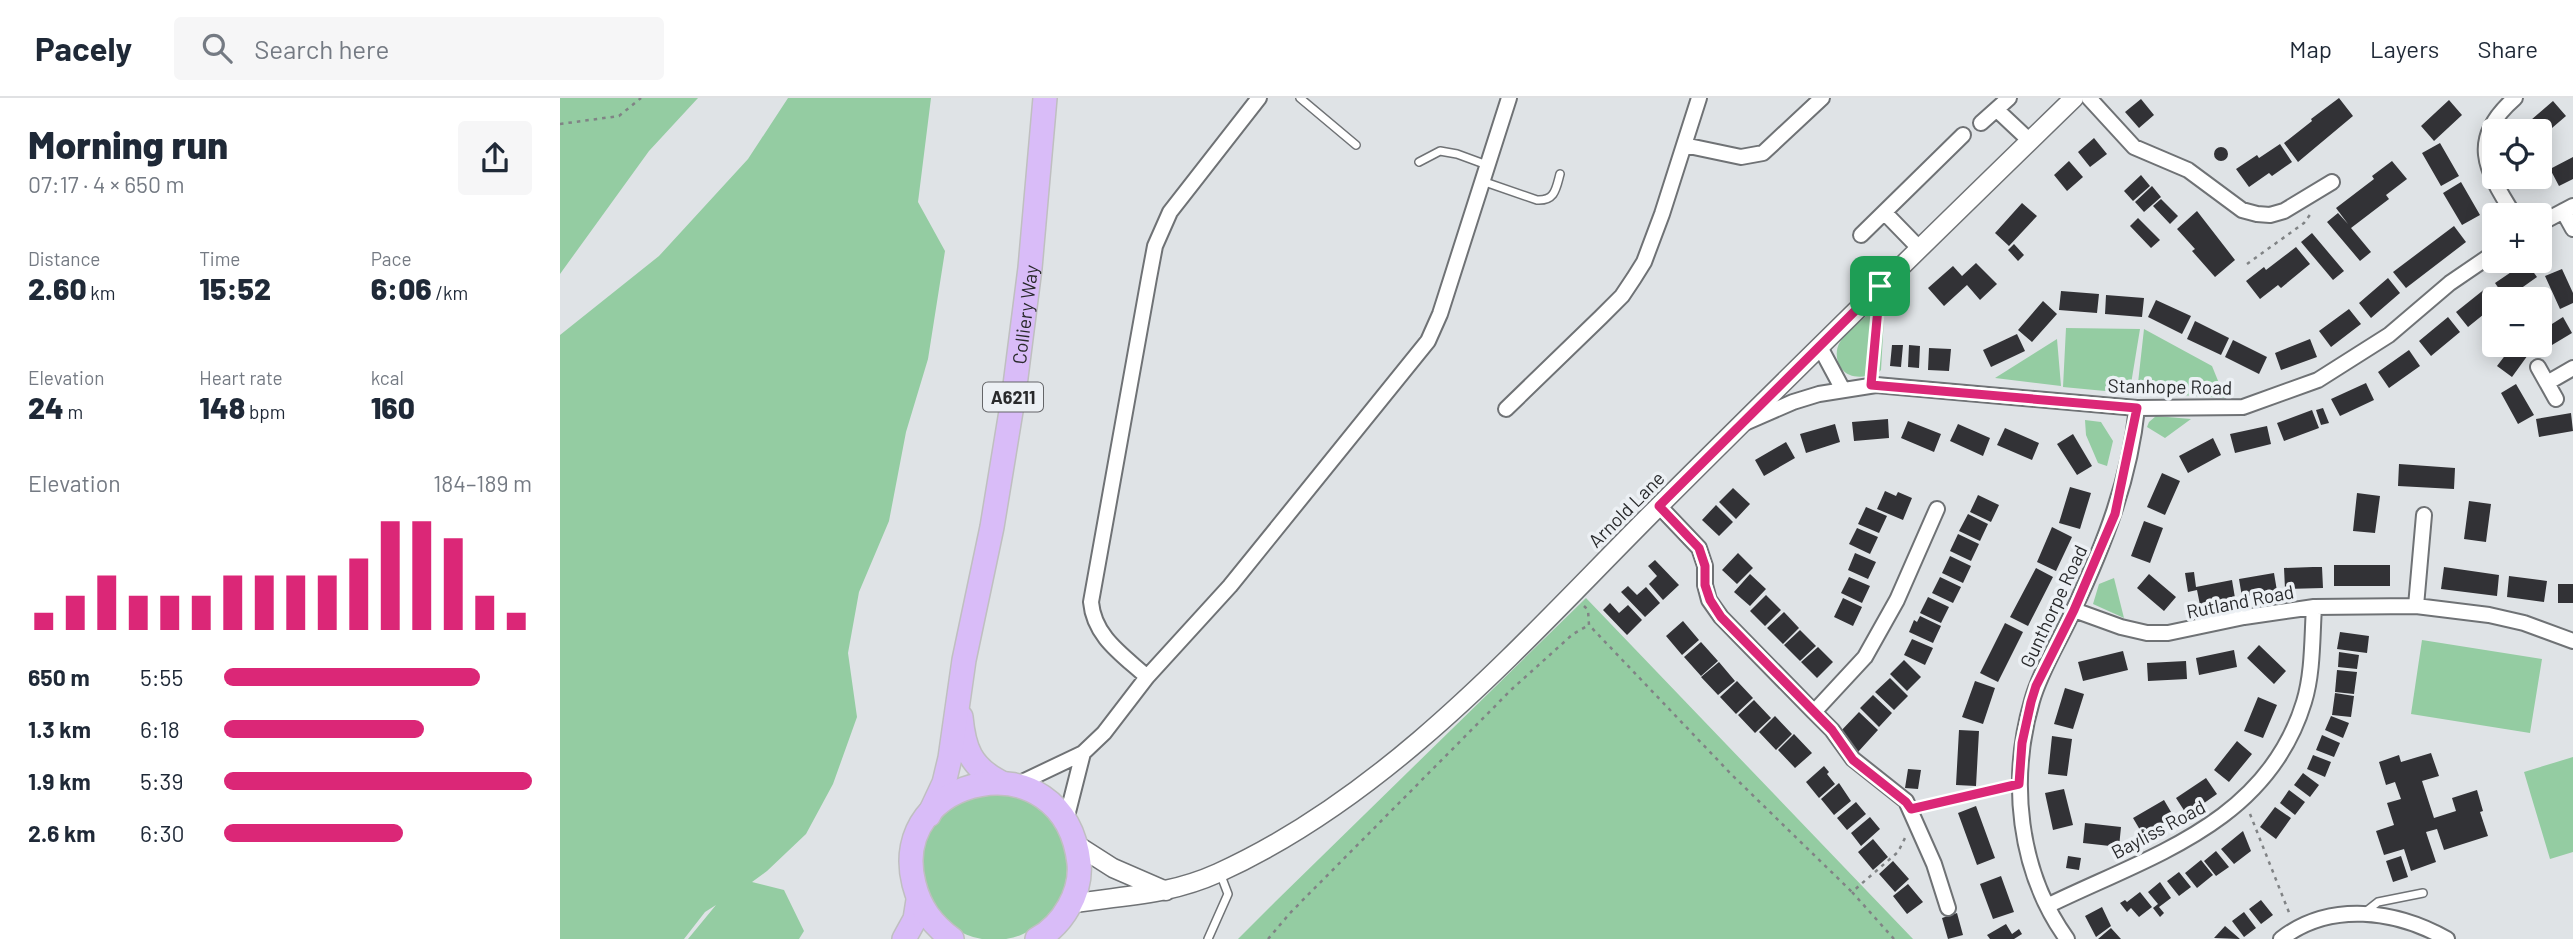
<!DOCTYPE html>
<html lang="en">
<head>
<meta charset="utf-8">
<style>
  :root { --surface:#fff; --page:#f6f6f7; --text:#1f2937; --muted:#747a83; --line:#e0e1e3; --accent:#db2777 }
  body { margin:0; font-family:Barlow,sans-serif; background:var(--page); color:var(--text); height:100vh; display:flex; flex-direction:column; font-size:26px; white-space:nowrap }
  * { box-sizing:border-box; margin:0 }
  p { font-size:23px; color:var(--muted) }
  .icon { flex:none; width:38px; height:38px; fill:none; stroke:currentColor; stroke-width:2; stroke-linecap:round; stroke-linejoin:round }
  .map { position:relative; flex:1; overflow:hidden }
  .details { display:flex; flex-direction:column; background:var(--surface); width:560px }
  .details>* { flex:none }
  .controls { position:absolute; left:1922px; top:21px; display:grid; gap:14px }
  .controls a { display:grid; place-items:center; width:70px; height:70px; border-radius:7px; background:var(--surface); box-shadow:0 4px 18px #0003; font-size:35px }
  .pin { position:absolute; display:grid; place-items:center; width:60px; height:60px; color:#fff; margin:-30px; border-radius:14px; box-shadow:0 4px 10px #0006 }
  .round { display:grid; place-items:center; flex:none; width:74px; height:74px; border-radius:7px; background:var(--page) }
  .head { display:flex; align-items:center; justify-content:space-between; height:119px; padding:0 28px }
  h1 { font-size:38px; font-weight:800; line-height:52px }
  .figures { display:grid; grid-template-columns:repeat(3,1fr); gap:10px; height:119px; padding:7px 28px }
  .figures div { display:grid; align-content:center }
  .figures b { font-size:30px; font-weight:800 }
  .figures small { font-size:19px; font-weight:400 }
  .figures p { font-size:19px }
  .chart { height:196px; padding:14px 28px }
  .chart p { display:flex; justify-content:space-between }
  .chart svg { width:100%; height:126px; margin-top:7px; stroke:var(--accent); stroke-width:6 }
  ul { padding:0 28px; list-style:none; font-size:23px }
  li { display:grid; grid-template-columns:112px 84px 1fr; align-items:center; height:52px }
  li i { height:18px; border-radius:9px; background:var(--accent) }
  header { display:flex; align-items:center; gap:42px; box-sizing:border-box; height:98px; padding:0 35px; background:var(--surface); border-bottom:2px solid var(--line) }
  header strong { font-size:33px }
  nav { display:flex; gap:38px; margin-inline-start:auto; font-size:24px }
  .search { width:490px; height:63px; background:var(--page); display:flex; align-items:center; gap:18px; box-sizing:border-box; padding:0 24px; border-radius:7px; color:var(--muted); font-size:26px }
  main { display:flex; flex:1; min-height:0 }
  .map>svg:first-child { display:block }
</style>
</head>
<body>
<header>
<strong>Pacely</strong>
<div class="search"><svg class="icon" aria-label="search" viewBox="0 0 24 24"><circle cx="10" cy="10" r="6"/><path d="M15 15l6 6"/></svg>Search here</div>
<nav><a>Map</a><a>Layers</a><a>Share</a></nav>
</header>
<main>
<section class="details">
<div class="head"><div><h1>Morning run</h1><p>07:17 · 4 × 650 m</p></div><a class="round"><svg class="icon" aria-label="share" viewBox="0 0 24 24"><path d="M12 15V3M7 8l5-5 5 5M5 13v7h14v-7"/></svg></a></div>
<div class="figures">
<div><p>Distance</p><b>2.60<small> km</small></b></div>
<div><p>Time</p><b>15:52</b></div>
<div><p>Pace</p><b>6:06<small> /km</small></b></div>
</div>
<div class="figures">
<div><p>Elevation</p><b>24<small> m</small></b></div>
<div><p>Heart rate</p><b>148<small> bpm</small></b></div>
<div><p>kcal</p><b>160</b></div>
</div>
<div class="chart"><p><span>Elevation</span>184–189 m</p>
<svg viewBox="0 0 160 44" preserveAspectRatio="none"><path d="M5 44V38M15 44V32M25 44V25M35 44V32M45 44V32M55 44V32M65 44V25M75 44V25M85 44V25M95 44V25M105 44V19M115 44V6M125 44V6M135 44V12M145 44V32M155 44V38"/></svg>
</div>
<ul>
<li><b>650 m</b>5:55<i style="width:83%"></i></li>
<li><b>1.3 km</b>6:18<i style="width:65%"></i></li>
<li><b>1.9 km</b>5:39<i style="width:100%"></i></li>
<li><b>2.6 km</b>6:30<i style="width:58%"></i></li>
</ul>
</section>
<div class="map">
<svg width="2013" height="841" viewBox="0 0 2013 841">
  <rect width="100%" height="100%" fill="#dfe3e6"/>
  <path fill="#94cca2" d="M0,0H138L89,53L0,176Z
    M228,0H371L358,104L385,153L368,261L346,334L329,423L299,494L288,555L297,619L273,686L246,736L207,773L192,784L224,792L244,833L239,841H128L156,807L145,814L124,841H0V237L99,158L188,61Z
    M1325,202L1321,272L1317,276C1304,279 1290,282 1281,270C1276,263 1275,252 1280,244C1288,232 1313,213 1325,202Z
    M1506,230L1580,231L1570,292L1566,295L1503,289Z
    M1584,231L1652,268L1665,300L1577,294Z
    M1497,241L1501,288L1435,280Z
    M1596,318L1631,321L1605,340L1587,329L1589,324Z
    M1525,322L1541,324L1553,343L1547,368L1538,365L1526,337Z
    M1554,480L1564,520L1533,506L1539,486Z
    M1026,500L1353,841H678L715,804Z
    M1862,542L1982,561L1970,635L1851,616Z
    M2013,659V754L1990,761L1964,674Z
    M361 769a73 73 0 1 1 146 0a73 73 0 1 1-146 0Z"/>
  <path fill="#323236" d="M1779,0L1793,18L1738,64L1724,45L1752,23L1751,21Z
    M1581,1L1594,17L1579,30L1565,14Z
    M1889,2L1902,17L1874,43L1861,28Z
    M1993,3L2006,18L1979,41V33H1969L1964,28Z
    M1534,40L1547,56L1530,69L1518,54Z
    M1880,45L1899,78L1881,88L1862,55Z
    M1720,46L1732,64L1712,78L1709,75L1689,89L1676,71L1697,57L1699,60Z
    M1654 56a7 7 0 1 1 14 0a7 7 0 1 1-14 0Z
    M2013,59V81L1999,88L1990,71Z
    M1509,63L1523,79L1507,93L1494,77Z
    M1832,63L1847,81L1826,97L1829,101L1791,130L1811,154L1800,163L1767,124L1778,115L1788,126L1776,110L1814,81L1812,78Z
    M1581,77L1590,88L1573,103L1564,93Z
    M1957,79H1981L1963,89Z
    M1901,84L1920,117L1902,127L1883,95Z
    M1592,88L1601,99L1584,114L1575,104Z
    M1601,101L1618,118L1610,126L1593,108Z
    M1462,105L1477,118L1449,148L1435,135Z
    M1637,113L1675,162L1655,179L1632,153L1635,151L1617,131Z
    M1578,120L1600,142L1591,150L1570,128Z
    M1894,128L1906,144L1846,190L1833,174Z
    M1752,135L1784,173L1773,182L1741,144Z
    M1454,146L1464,157L1458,163L1448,152Z
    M1736,149L1750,166L1721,190L1718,187L1700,201L1686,183L1704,169L1706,172Z
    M1966,164L1977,179L1946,201L1935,185Z
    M1416,165L1437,186L1420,202L1407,187L1384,208L1368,190L1393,168L1402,178Z
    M2002,171L2013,195V205L2000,211L1985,178Z
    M1828,180L1840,195L1811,220L1799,205Z
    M1926,190L1934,200V208L1908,229L1896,214Z
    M1501,193L1539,196L1537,215L1499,212Z
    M1546,197L1584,200L1582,219L1545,216Z
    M1596,202L1631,218L1622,236L1588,219Z
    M1483,203L1497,216L1472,244L1458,232Z
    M1789,211L1801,226L1771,249L1759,233Z
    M1888,219L1900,234L1871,258L1859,243Z
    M2003,219L2012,235L1982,253L1978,247L1979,234Z
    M1635,223L1669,240L1661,257L1627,241Z
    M1457,236L1465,253L1431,269L1423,252Z
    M1750,241L1757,259L1721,272L1715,255Z
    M1673,242L1707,259L1699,276L1665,259Z
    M1332,247H1343L1341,269L1330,268Z
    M1349,247L1360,248L1359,270L1348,269Z
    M1953,247H1968L1973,250L1952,279L1937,268Z
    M1369,250L1391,251L1389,273L1368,272Z
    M1849,252L1860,268L1829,290L1818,274Z
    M1806,285L1814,302L1780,318L1771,301Z
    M1956,286L1974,317L1958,326L1941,295Z
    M1763,310L1769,325L1761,327L1756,312Z
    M1752,312L1759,330L1724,343L1717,325Z
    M2011,315L2013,333L1979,339L1976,321Z
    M1328,321L1329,340L1294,343L1292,324Z
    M1348,323L1381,336L1374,354L1341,340Z
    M1275,326L1280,344L1246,355L1240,336Z
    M1398,326L1430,340L1423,358L1390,343Z
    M1707,328L1711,346L1675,355L1670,336Z
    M1445,330L1479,345L1472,362L1437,347Z
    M1513,336L1532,368L1517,377L1497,346Z
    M1653,340L1661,357L1628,375L1619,358Z
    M1226,344L1235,360L1204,378L1195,362Z
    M1839,366L1895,370L1894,391L1838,388Z
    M1602,375L1620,383L1605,417L1587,409Z
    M1510,389L1531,395L1520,431L1499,425Z
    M1173,390L1190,406L1176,421L1159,404Z
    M1325,393L1336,398L1338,394L1352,400L1343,422L1317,411Z
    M1797,395L1820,398L1815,435L1793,433Z
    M1418,397L1439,407L1431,424L1410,414Z
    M1909,403L1931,406L1926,444L1904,441Z
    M1156,407L1173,424L1159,438L1142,422Z
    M1306,409L1327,418L1319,435L1298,426Z
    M1408,416L1428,426L1420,443L1399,433Z
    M1584,423L1603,430L1590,465L1571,458Z
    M1492,429L1512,439L1496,473L1477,464Z
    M1297,430L1318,439L1310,456L1289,446Z
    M1398,436L1419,446L1411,463L1390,453Z
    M1178,455L1193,470L1177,486L1162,472Z
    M1295,455L1316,464L1308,481L1288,472Z
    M1390,458L1411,468L1403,485L1382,475Z
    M1095,462L1119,487L1103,502L1089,486L1097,478L1088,468Z
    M1774,467H1830V488H1774Z
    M1753,469H1762L1763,490L1725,491L1724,470Z
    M1884,469L1939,477L1937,498L1881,491Z
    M1476,470L1493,479L1468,528L1450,519Z
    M1634,474L1636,489L1672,482L1675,500L1640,507L1637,492L1628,494L1625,475Z
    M1714,475L1717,493L1682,499L1679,481Z
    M1190,476L1206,491L1190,508L1174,494Z
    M1589,476L1616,499L1604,513L1577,490Z
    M1949,478L1987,483L1984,504L1947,499Z
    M1289,479L1310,488L1302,505L1281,495Z
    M1380,479L1401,489L1393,505L1372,495Z
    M1998,486H2013V505H1998Z
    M1068,488L1077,497L1086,489L1100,505L1085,519L1061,494Z
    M1206,497L1221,512L1205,528L1190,513Z
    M1368,499L1389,509L1381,525L1360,515Z
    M1283,500L1302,509L1293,528L1274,519Z
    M1050,505L1059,515L1068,507L1082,522L1067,537L1043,512Z
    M1224,514L1239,530L1223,546L1207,530Z
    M1360,518L1381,528L1373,545L1349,534L1354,522L1357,524Z
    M1123,523L1139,542L1122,557L1106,538Z
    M1445,525L1463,534L1438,584L1420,575Z
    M1240,532L1256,548L1240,563L1224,547Z
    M1780,534L1809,538L1807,555L1777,551Z
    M1352,541L1373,550L1365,567L1344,557Z
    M1141,544L1158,563L1141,578L1124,559Z
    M1699,547L1726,573L1714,586L1687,560Z
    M1258,549L1273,564L1257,580L1241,564Z
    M1674,552L1677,569L1639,577L1636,560Z
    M1563,553L1568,572L1523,583L1518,564Z
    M1779,554L1799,557L1797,571L1778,569Z
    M1344,562L1361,579L1347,593L1330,576Z
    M1626,563L1627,581L1588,583L1587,565Z
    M1159,564L1175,583L1158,597L1141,579Z
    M1777,572L1797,574L1794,596L1775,594Z
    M1330,580L1348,598L1334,612L1315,594Z
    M1177,583L1193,600L1176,616L1160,599Z
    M1415,583L1435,590L1423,626L1402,619Z
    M1505,590L1524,596L1513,631L1494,626Z
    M1775,595L1794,598L1791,619L1772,617Z
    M1313,597L1332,615L1319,629L1300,610Z
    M1698,599L1717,607L1703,640L1684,633Z
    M1194,602L1211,620L1195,635L1178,617Z
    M1299,614L1318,632L1298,654L1278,636Z
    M1215,618L1232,636L1216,652L1199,634Z
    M1771,618L1789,625L1783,640L1765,632Z
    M1399,632L1419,633L1416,688L1396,687Z
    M1234,636L1252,655L1235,670L1218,652Z
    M1762,637L1780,645L1774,659L1756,652Z
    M1492,638L1512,641L1507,678L1488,676Z
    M1677,643L1692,656L1669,684L1654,672Z
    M1871,655L1879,678L1862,683L1874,720L1896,713L1892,700L1917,692L1923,713L1920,714L1928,738L1884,752L1877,731L1866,734L1876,764L1851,773L1844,751L1824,757L1816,733L1834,727L1827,705L1841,701L1835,684L1826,687L1819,664L1839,657L1841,664Z
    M1753,657L1771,664L1765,679L1747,671Z
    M1264,668L1269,674L1267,676L1275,686L1259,700L1246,684Z
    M1348,671L1361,672L1358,691L1345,690Z
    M1743,675L1759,687L1750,699L1734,687Z
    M1646,680L1657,696L1627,717L1616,700Z
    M1279,685L1291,703L1274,717L1261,701Z
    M1504,691L1513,727L1493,732L1485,695Z
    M1729,692L1745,704L1735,717L1720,705Z
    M1604,702L1614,719L1583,737L1573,720Z
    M1296,704L1306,716L1287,732L1277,720Z
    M1416,708L1435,760L1417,767L1398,715Z
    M1715,709L1731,720L1716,741L1700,729Z
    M1310,719L1320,731L1301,748L1291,735Z
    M1525,725L1561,729L1559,749L1523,745Z
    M1683,733L1691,753L1674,766L1661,751Z
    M1313,741L1328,759L1313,772L1298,754Z
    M1656,753L1669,769L1656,778L1644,763Z
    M1508,758L1521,760L1519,772L1506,770Z
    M1841,758L1848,779L1833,784L1826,763Z
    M1641,762L1653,777L1637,790L1625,775Z
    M1333,763L1349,781L1335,794L1319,776Z
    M1619,774L1631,789L1619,798L1607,783Z
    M1441,778L1454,814L1433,821L1420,786Z
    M1600,784L1611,800L1599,809L1604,815L1600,819L1593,810L1598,806L1588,794Z
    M1348,786L1363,804L1347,816L1333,798Z
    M1580,794L1592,809L1579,819L1571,810L1567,814L1560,805L1565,802L1567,804Z
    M1701,802L1713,817L1701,826L1689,811Z
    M1542,809L1551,828L1536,839L1525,818Z
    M1684,814L1696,830L1684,839L1672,823Z
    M1397,815L1403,837L1388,841L1382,820Z
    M1446,826L1452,836L1459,831L1462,836L1454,841H1430L1427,837Z
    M1665,828L1680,841L1654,840Z
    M1551,830L1561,841H1538L1545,835Z"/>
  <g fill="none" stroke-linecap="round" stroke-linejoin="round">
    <defs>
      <path id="service" d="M740,0L796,47
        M859,64L880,53L897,56L927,67
        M922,83L977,102C995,103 996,91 1000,76
        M1804,815L1818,804L1863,795
        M648,841L668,796L660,775"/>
      <path id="minor" d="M1529,0L1574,49L1628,72L1682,112L1697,116L1710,117L1724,113L1772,84
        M1437,12L1470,43
        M1421,25L1449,0
        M1124,47L1181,59L1203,55L1262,0
        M2003,113L2013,131
        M1325,115L1359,150
        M1954,117C1925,71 1908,41 1955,0
        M1979,126L2013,108
        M1301,137L1403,37
        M1260,249L1282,290
        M1978,269L1996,301
        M1987,285L2013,270
        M946,311L1041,219L1062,198L1074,180L1084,164L1102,116L1139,0
        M1187,324L1233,304L1259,296L1316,287L1577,310L1683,309L1758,282L1829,237L1890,185L1934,155
        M1099,408L1139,450L1145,468V487L1149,502L1161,519L1254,614L1305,559L1337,502L1377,411
        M1856,508L1864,417
        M1514,512L1561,529L1587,535H1608L1684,519L1754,509L1856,508L1929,517L1964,525L2013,543
        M587,579C563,557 534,539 531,504L589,180L595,148L610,114L699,0
        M1254,614L1272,632L1293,661L1346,703L1374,766L1388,810
        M456,687L523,655L544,635L587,579L670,488L868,243L880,216L949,0
        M506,722L523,655
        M1487,808C1589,758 1707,726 1744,604C1753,575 1752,540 1754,509
        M1507,841C1458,773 1449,682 1472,603C1481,571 1501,541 1514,511C1544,447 1570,381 1577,310
        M1721,841C1770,803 1836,812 1887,841"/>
      <path id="tertiary" d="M517,747L553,770L606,793
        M510,806C563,797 607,798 658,775C832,696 963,544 1096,411C1234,273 1374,136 1514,0"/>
      <g id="primary">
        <path d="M401,619C404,651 411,669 440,684"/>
        <path id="s1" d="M369,717L384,685L390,660L404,562L432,429L454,295L470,170L485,0"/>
        <path d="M344,841L355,821L358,802"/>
        <path d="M392,841C372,826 360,810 354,786C326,677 504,637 519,765C522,794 503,827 477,841"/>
      </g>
    </defs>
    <use href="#service" stroke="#6f7275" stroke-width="10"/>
    <use href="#minor" stroke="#6f7275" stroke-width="18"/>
    <use href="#tertiary" stroke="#6f7275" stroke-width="21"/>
    <use href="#primary" stroke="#bfbfc0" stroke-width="26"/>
    <path stroke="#808385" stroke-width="2.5" stroke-dasharray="3.5 5" stroke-linecap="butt" d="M0,26L59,18L81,0
      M1687,166L1744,125L1752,114
      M1312,274L1318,214
      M1024,508L1028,512L1029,527L1171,676L1292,794
      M1364,708L1446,689
      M1690,716L1730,817
      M708,841L731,814L952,591L1013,536L1029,527
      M1334,841L1292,794L1338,754L1346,738"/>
    <use href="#service" stroke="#fff" stroke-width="7"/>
    <use href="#minor" stroke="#fff" stroke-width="14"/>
    <use href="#tertiary" stroke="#fff" stroke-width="18"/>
    <use href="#primary" stroke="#d9bcf8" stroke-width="23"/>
  </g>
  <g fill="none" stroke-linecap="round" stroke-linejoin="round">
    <defs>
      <path id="route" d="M1320,188L1311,287L1577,310L1555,416L1514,512L1476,588L1471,604L1462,645L1459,686L1351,711L1346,704L1293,662L1272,632L1161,519L1150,502L1145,487V468L1139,450L1099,408Z"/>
    </defs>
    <use href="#route" stroke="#fff" stroke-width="14"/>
    <use href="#route" stroke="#db2777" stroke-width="9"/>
  </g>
  <g text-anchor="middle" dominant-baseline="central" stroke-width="7" stroke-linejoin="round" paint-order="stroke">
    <rect fill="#ecf0f4" stroke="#646568" stroke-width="2" x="423" y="284.5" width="60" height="29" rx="5"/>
    <g font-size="18" font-weight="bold" fill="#292a2c">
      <text x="453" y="299">A6211</text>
    </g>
    <g font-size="19" fill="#292a2c" stroke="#ecf0f4">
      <text stroke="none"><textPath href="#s1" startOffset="511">Colliery Way</textPath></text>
      <text transform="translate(1610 288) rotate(1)">Stanhope Road</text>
      <text transform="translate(1066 411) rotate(-45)">Arnold Lane</text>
      <text transform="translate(1680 503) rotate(-11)">Rutland Road</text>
      <text transform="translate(1493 508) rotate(-65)">Gunthorpe Road</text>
      <text transform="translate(1598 731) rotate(-28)">Bayliss Road</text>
    </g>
  </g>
</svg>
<div class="controls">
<a><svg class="icon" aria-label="locate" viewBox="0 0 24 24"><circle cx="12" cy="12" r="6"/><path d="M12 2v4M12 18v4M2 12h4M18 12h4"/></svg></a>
<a>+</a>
<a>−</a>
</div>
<div class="pin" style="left:1320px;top:188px;background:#1e9e55"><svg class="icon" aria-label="arrive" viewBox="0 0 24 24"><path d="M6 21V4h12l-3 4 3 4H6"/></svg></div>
</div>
</main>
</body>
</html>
